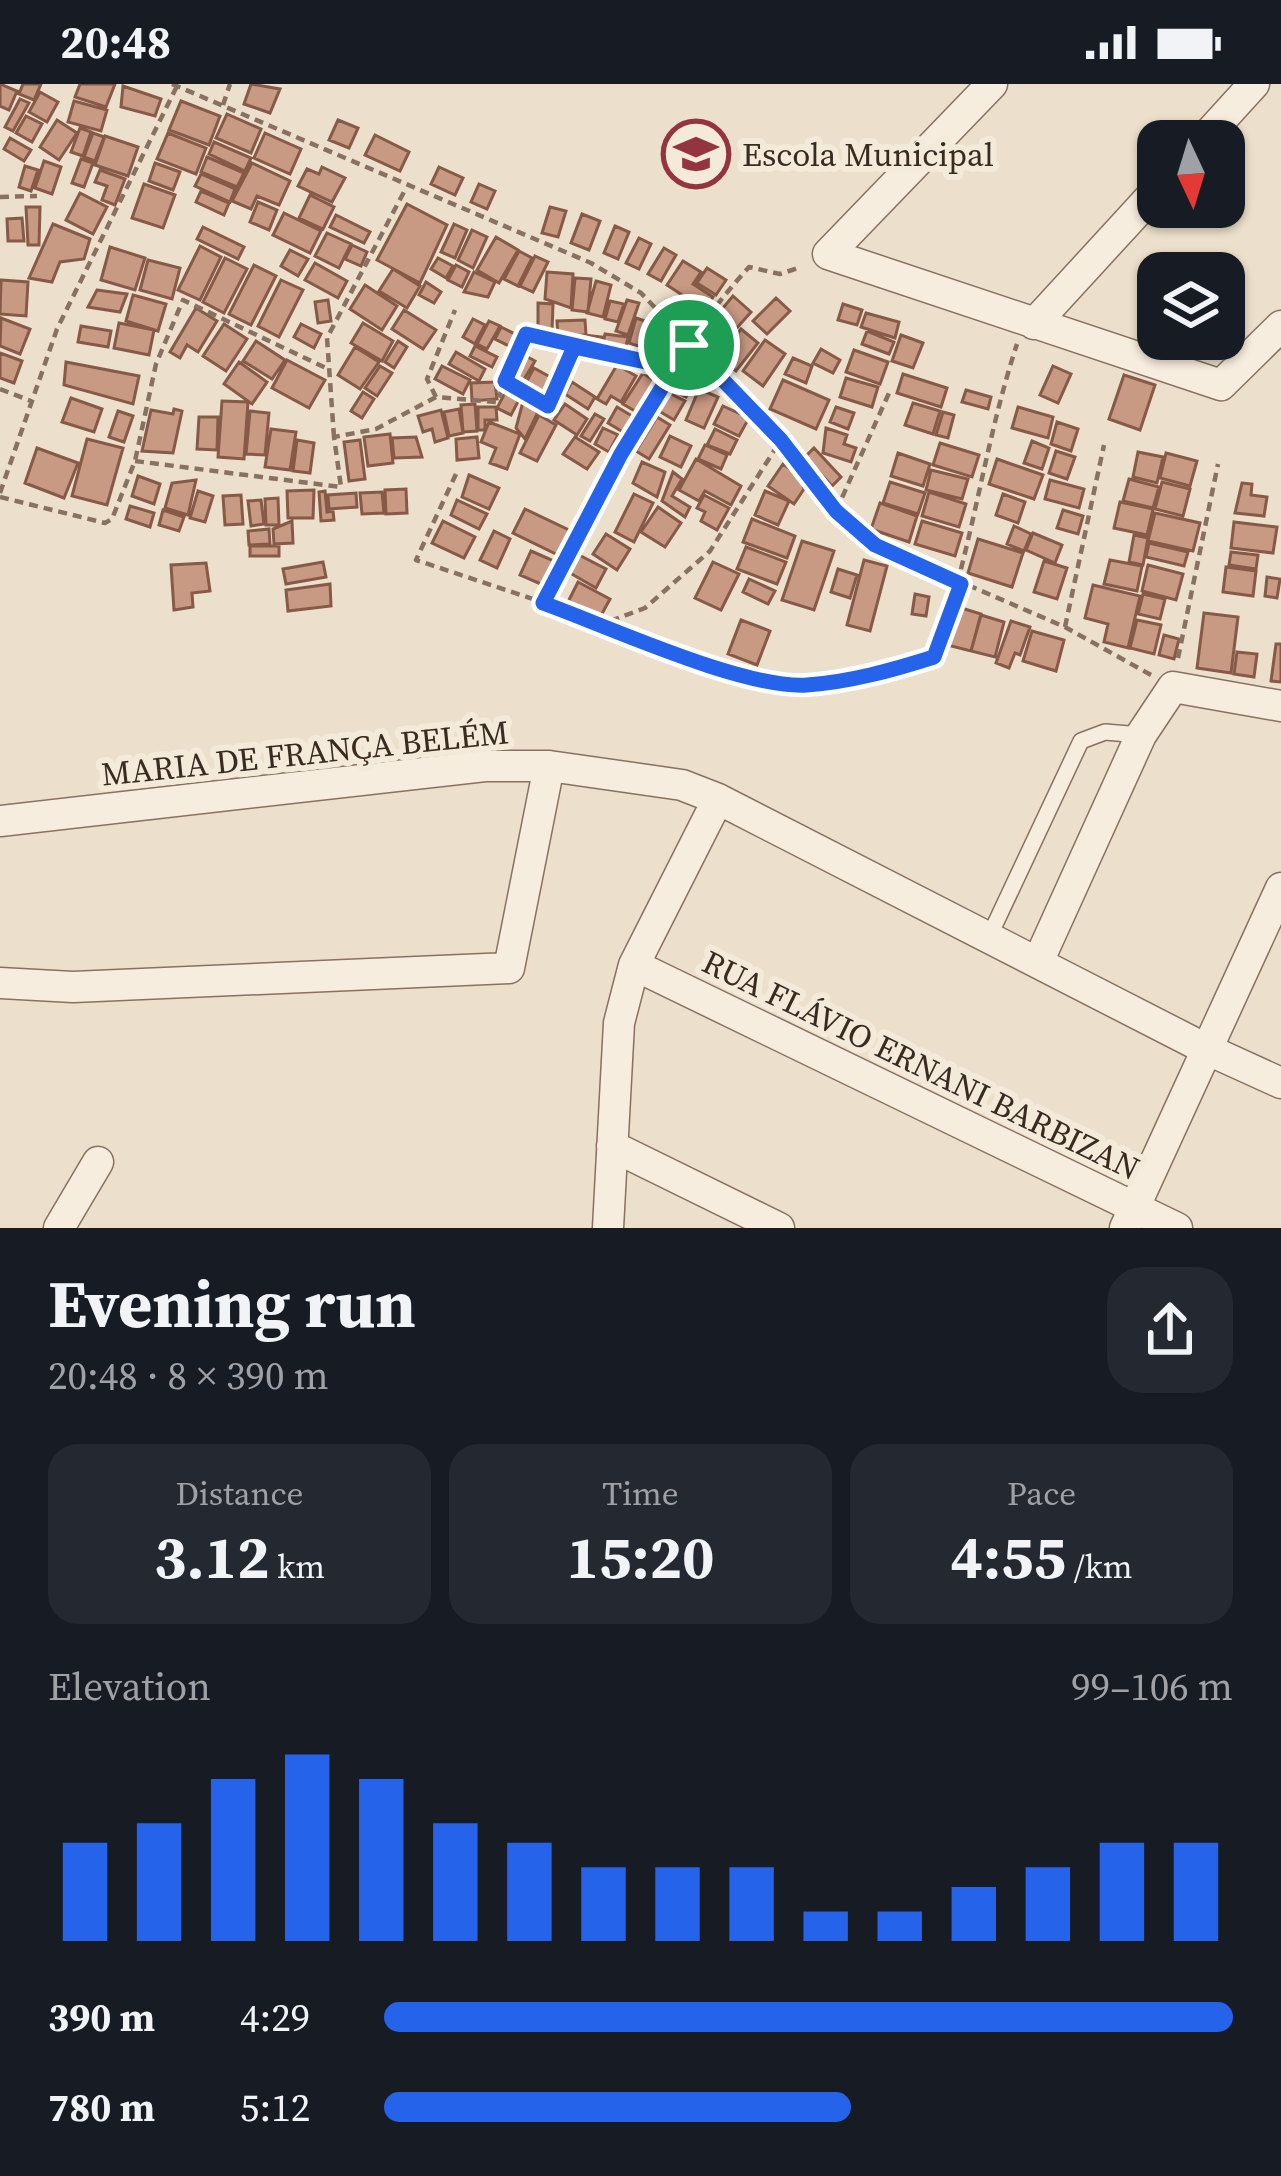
<!DOCTYPE html>
<html lang="en">
<head>
<meta charset="utf-8">
<style>
  :root { --surface:#171b24; --page:#242831; --text:#f1f3f6; --muted:#9ea1a6; --accent:#2563eb }
  body { margin:0; font-family:"Source Serif 4",serif; background:var(--page); color:var(--text); height:100vh; display:flex; flex-direction:column; font-size:45px; white-space:nowrap }
  * { box-sizing:border-box; margin:0 }
  p { font-size:39px; color:var(--muted) }
  .icon { flex:none; width:66px; height:66px; fill:none; stroke:currentColor; stroke-width:2; stroke-linecap:round; stroke-linejoin:round }
  .map { position:relative; height:1144px; overflow:hidden }
  .details { display:flex; flex-direction:column; background:var(--surface); flex:1 }
  .details>* { flex:none }
  .needle { width:78px; rotate:176deg }
  .controls { position:absolute; left:1137px; top:36px; display:grid; gap:24px }
  .controls a { display:grid; place-items:center; width:108px; height:108px; border-radius:24px; background:var(--surface); box-shadow:0 3px 9px #0004; font-size:60px }
  .pin { position:absolute; display:grid; place-items:center; width:102px; height:102px; color:#fff; margin:-51px; border:6px solid #fff; border-radius:50%; box-shadow:0 3px 12px #0007 }
  .round { display:grid; place-items:center; flex:none; width:126px; height:126px; border-radius:36px; background:var(--page) }
  .summary { display:flex; align-items:center; justify-content:space-between; height:204px; padding:0 48px }
  h1 { font-size:66px; font-weight:700; line-height:90px }
  .stats { display:grid; grid-template-columns:repeat(3,1fr); gap:18px; height:204px; padding:12px 48px }
  .stats div { display:grid; align-content:center; border-radius:30px; background:var(--page); text-align:center }
  .stats b { font-size:60px; font-weight:700 }
  .stats small { font-size:33px; font-weight:400 }
  .stats p { font-size:33px }
  .chart { height:336px; padding:24px 48px }
  .chart p { display:flex; justify-content:space-between }
  .chart svg { width:100%; height:216px; margin-top:12px; stroke:var(--accent); stroke-width:6 }
  ul { padding:0 48px; list-style:none; font-size:39px }
  li { display:grid; grid-template-columns:192px 144px 1fr; align-items:center; height:90px }
  li i { height:30px; border-radius:15px; background:var(--accent) }
  .status { display:flex; justify-content:space-between; align-items:center; height:84px; padding:0 60px; background:var(--surface); direction:ltr }
  .status svg { height:33px; fill:currentColor }
  .map>svg:first-child { display:block }
</style>
</head>
<body>
<div class="status"><b>20:48</b><svg viewBox="0 0 49 12"><path d="M0 12V9h3v3zM5 12V6h3v6zM10 12V3h3v9zM15 12V0h3v12zM26 1h20v11H26zM47 4h2v5h-2z"/></svg></div>
<div class="map">
<svg width="1281" height="1144" viewBox="0 0 1281 1144">
  <rect width="100%" height="100%" fill="#ecdfcb"/>
  <path fill="#c89983" stroke="#865a47" stroke-width="3" d="M0,0L17,7L9,26L0,22Z
    M23,0H41L34,16L19,10Z
    M80,0H115L106,23L75,13Z
    M251,0L280,5L270,29L244,20Z
    M123,2L161,15L155,32L121,23Z
    M40,8L58,18L47,38L29,28Z
    M20,15L29,19L13,47L5,43Z
    M74,17L107,26L101,47L68,38Z
    M181,17L220,32L209,61L169,46Z
    M227,30L261,45L251,69L216,54Z
    M26,32L42,40L32,58L16,49Z
    M57,36L77,49L59,76L40,63Z
    M338,36L358,44L349,64L329,56Z
    M80,44L91,48L83,72L71,68Z
    M93,49L104,53L95,77L84,73Z
    M168,49L206,64L196,90L157,75Z
    M265,49L301,65L290,90L254,74Z
    M375,51L409,68L400,87L365,71Z
    M105,52L138,63L128,92L95,81Z
    M10,54L31,66L24,77L4,65Z
    M214,58L251,74L245,87L209,70Z
    M207,73L244,89L237,103L201,88Z
    M81,75L93,79L84,103L72,99Z
    M44,77L61,83L52,110L35,104Z
    M155,79L180,88L173,106L149,97Z
    M252,79L290,97L279,121L257,112L251,125L232,117Z
    M25,82L38,86L31,107L19,103Z
    M322,83L345,94L332,118L298,102L307,85L319,90Z
    M439,83L463,94L455,111L431,100Z
    M100,86L125,95L115,121L102,116L107,102L95,98Z
    M201,90L235,105L230,118L195,102Z
    M144,100L175,111L163,144L132,134Z
    M479,100L495,107L487,125L471,118Z
    M201,107L229,119L224,131L196,118Z
    M80,109L107,123L93,150L66,136Z
    M310,111L334,123L323,145L299,134Z
    M258,118L277,126L269,146L250,138Z
    M407,120L447,141L420,199L377,176Z
    M26,123H40L39,161H28Z
    M550,123L566,127L558,153L542,149Z
    M284,129L321,147L310,169L273,151Z
    M582,130L600,137L589,166L571,159Z
    M336,131L370,148L364,159L330,143Z
    M22,134L24,157H8L7,135Z
    M53,140L90,155L84,175L60,178L52,198L29,194Z
    M454,140L467,146L455,174L441,168Z
    M615,142L629,148L618,175L604,169Z
    M203,143L244,163L238,175L197,155Z
    M472,146L487,153L473,184L458,176Z
    M327,149L351,160L339,184L315,172Z
    M496,153L518,166L499,199L477,186Z
    M639,154L651,160L639,185L626,179Z
    M352,161L367,168L361,182L345,175Z
    M200,162L221,173L200,216L178,206Z
    M110,163L145,174L135,206L101,196Z
    M664,164L676,171L661,197L648,190Z
    M290,166L308,175L298,192L281,182Z
    M519,167L532,174L518,202L504,195Z
    M535,172L548,178L533,208L520,202Z
    M225,174L247,185L224,229L203,218Z
    M438,174L453,182L446,194L431,185Z
    M148,176L180,184L172,215L140,206Z
    M683,177L701,188L693,200L713,213L705,226L667,201Z
    M315,179L347,197L338,214L305,196Z
    M254,181L276,192L251,241L229,230Z
    M456,181L469,188L462,203L448,196Z
    M707,184L726,196L716,211L697,199Z
    M393,185L420,202L407,224L379,207Z
    M474,188L495,198L488,213L464,208Z
    M547,188L573,190L571,224L545,215Z
    M575,194L591,195L588,228L572,226Z
    M1,196L28,198L26,232L0,230Z
    M281,196L303,206L279,253L258,242Z
    M596,197L611,201L603,233L587,229Z
    M426,198L441,208L434,219L419,211Z
    M365,201L397,222L382,246L350,225Z
    M97,206L127,210L120,228L88,223Z
    M133,211L166,220L158,247L126,237Z
    M733,212L751,228L735,246L717,231Z
    M776,214L790,227L767,250L753,237Z
    M328,216L331,237L318,239L315,218Z
    M627,216L639,219L628,251L616,247Z
    M610,217L624,220L618,238L605,235Z
    M538,219L553,220L552,248H538Z
    M843,220L862,226L857,241L838,236Z
    M196,224L217,237L198,268L187,261L180,274L170,268Z
    M404,226L436,246L423,265L392,245Z
    M866,229L899,238L895,254L861,243Z
    M1,234L30,245L20,270L0,262Z
    M636,234L648,238L641,263L629,259Z
    M473,235L485,241L475,260L463,253Z
    M585,236L586,251L558,252L557,237Z
    M489,237L500,242L487,265L477,260Z
    M119,239L154,246L149,271L114,264Z
    M363,239L393,257L382,277L351,259Z
    M224,240L247,255L226,287L203,272Z
    M301,240L321,250L314,264L294,253Z
    M722,240L733,249L715,269L704,259Z
    M81,242L111,247L108,263L78,258Z
    M501,243L519,252L513,264L495,255Z
    M741,245L758,259L736,287L719,274Z
    M867,247L894,258L889,270L862,260Z
    M605,250L628,253L625,267L602,264Z
    M584,251L602,253L601,266L583,264Z
    M901,251L923,259L913,284L892,277Z
    M765,256L785,270L763,302L743,287Z
    M256,257L285,276L272,295L243,277Z
    M398,257L407,263L394,284L385,278Z
    M475,262L497,273L492,283L470,272Z
    M355,263L379,278L360,305L338,291Z
    M821,265L840,276L833,289L813,279Z
    M854,266L888,278L880,300L846,288Z
    M456,268L485,285L479,297L449,280Z
    M0,269L22,277L14,299L0,294Z
    M524,271L535,277L520,302L510,296Z
    M793,274L812,282L806,299L785,290Z
    M287,276L325,296L309,324L272,304Z
    M66,278L139,292L133,320L64,301Z
    M239,278L267,298L252,320L224,300Z
    M617,281L636,292L621,318L611,312L606,320L597,315Z
    M380,282L392,289L377,312L365,304Z
    M442,282L470,296L463,310L435,295Z
    M1053,282L1071,290L1058,319L1040,311Z
    M534,284L552,294L541,314L523,304Z
    M643,289L659,300L640,330L623,320Z
    M679,289L695,298L686,313L671,305Z
    M903,290L947,304L941,323L897,309Z
    M1124,291L1155,301L1140,346L1109,335Z
    M846,294L878,303L872,323L840,313Z
    M783,296L829,316L816,345L770,325Z
    M495,298L497,315L472,317L471,299Z
    M572,298L595,313L588,325L565,310Z
    M508,303L522,310L511,331L497,324Z
    M699,305L718,313L704,344L686,336Z
    M966,306L991,313L988,325L962,318Z
    M363,308L374,315L362,334L351,327Z
    M669,309L685,317L674,336L659,327Z
    M71,314L102,325L94,348L62,338Z
    M524,314L535,320L537,330L525,355L516,344Z
    M222,317L248,318L244,375L218,373Z
    M913,319L940,327L933,350L905,341Z
    M475,320L477,347L463,348L461,321Z
    M565,320L587,335L577,351L554,336Z
    M723,322L749,334L739,352L714,340Z
    M478,323H496L497,336H485V346H478Z
    M617,323L632,332L623,348L608,339Z
    M836,323L854,329L848,345L830,338Z
    M1018,323L1053,333L1048,354L1012,344Z
    M174,325L182,327L173,369L142,367L151,326L173,330Z
    M459,325L463,349L449,352L444,328Z
    M441,326L448,354L435,358L432,345L423,348L418,332Z
    M118,327L133,332L124,358L109,353Z
    M250,327L269,329L265,371L246,370Z
    M943,328L954,331L948,354L936,351Z
    M595,330L604,335L590,357L581,352Z
    M539,331L556,341L537,377L520,369Z
    M199,333H218L217,366L197,365Z
    M657,333L670,341L649,375L636,367Z
    M489,338L520,350L507,385L490,379L496,364L481,358Z
    M1057,338L1078,345L1071,367L1051,360Z
    M603,344L618,351L609,368L595,360Z
    M826,344L847,351L844,360L856,364L851,378L823,369Z
    M271,345L296,348L290,386L265,383Z
    M715,345L737,356L730,370L707,361Z
    M390,350L393,379L368,382L364,353Z
    M670,352L691,362L681,383L660,373Z
    M416,353L422,373L394,374L392,354Z
    M477,353L479,374L457,376L456,355Z
    M575,353L599,368L587,385L563,370Z
    M87,355L123,364L107,421L72,412Z
    M297,356L314,359L310,389L293,387Z
    M360,356L365,395L349,397L344,358Z
    M1032,357L1049,364L1042,385L1024,379Z
    M940,359L979,371L972,393L933,381Z
    M705,361L727,371L721,385L698,375Z
    M37,364L78,379L64,414L25,399Z
    M814,364L841,393L832,402L805,373Z
    M1056,367L1075,373L1067,395L1049,389Z
    M1138,368L1163,373L1157,399L1133,393Z
    M898,369L930,380L923,402L891,392Z
    M1166,369L1197,377L1190,402L1160,394Z
    M696,375L741,402L731,421L705,407L699,417L679,406Z
    M997,375L1043,391L1034,415L989,400Z
    M642,378L665,388L657,413L633,399Z
    M783,380L801,392L804,405L794,420L768,402Z
    M931,386L968,395L962,415L926,406Z
    M673,388L682,395L672,412L690,423L685,433L662,417Z
    M469,391L499,404L489,425L462,413Z
    M138,392L160,400L154,420L132,412Z
    M1129,395L1159,403L1153,424L1123,417Z
    M196,396L188,431L165,424L172,399Z
    M1050,396L1084,405L1079,424L1045,415Z
    M890,398L925,409L918,430L883,419Z
    M1162,398L1190,405L1183,432L1155,425Z
    M1242,399L1252,400L1251,411L1267,413L1264,432L1235,429Z
    M406,405L407,429L386,430L385,406Z
    M314,406L313,434H288L287,407Z
    M198,407L213,412L205,438L190,434Z
    M325,407L327,428L333,427L334,436L321,437L319,408Z
    M765,407L789,417L778,441L755,431Z
    M382,408L384,429L362,430L360,409Z
    M929,408L966,420L959,443L922,432Z
    M356,409L357,423L329,425L328,411Z
    M634,410L653,419L634,458L615,448Z
    M1003,410L1025,418L1018,439L996,431Z
    M241,411L243,440L225,441L223,412Z
    M704,411L729,424L717,446L701,437L705,428L697,424Z
    M278,414L279,441H266L265,415Z
    M261,416L264,440L251,442L248,417Z
    M457,416L487,430L479,445L451,431Z
    M1120,418L1153,425L1147,451L1114,444Z
    M880,419L917,432L909,458L871,445Z
    M130,422L154,429L150,443L126,435Z
    M658,423L681,439L665,463L641,448Z
    M525,425L571,447L560,472L513,449Z
    M163,426L184,433L179,447L159,441Z
    M1063,426L1083,432L1078,450L1057,444Z
    M1155,429L1200,439L1193,467L1148,457Z
    M752,435L795,452L787,474L743,458Z
    M292,437L293,459L274,460L273,445Z
    M443,437L475,453L464,474L432,459Z
    M922,437L962,449L955,472L915,460Z
    M1234,438L1277,443L1273,469L1231,464Z
    M1014,442L1031,450L1024,467L1007,460Z
    M269,445L270,460L249,461L248,447Z
    M494,447L510,455L497,484L480,476Z
    M1033,449L1062,461L1055,479L1026,466Z
    M606,450L630,465L617,486L593,470Z
    M1134,451L1148,454L1143,481L1129,478Z
    M978,455L1023,469L1012,503L968,489Z
    M802,457L834,467L814,526L782,516Z
    M1149,459L1188,468L1184,482L1146,473Z
    M250,462H279V472H250Z
    M746,463L786,478L777,500L737,485Z
    M531,467L554,477L543,501L520,491Z
    M1231,468L1258,471L1256,485L1229,481Z
    M579,471L606,485L596,504L570,489Z
    M864,476L887,482L870,547L847,541Z
    M1110,476L1142,482L1137,507L1104,500Z
    M1044,477L1067,484L1057,515L1034,508Z
    M323,478L326,493L286,500L283,485Z
    M713,478L739,490L721,526L695,514Z
    M206,479L210,507L192,509L193,523L174,526L171,481Z
    M1148,481L1183,490L1176,516L1142,507Z
    M1226,483L1256,487L1253,512L1223,508Z
    M838,485L857,491L850,514L831,508Z
    M1267,493L1280,495L1277,514L1265,512Z
    M749,495L775,507L768,520L743,508Z
    M578,498L610,515L598,537L567,520Z
    M330,500L331,522L288,527L286,506Z
    M1093,501L1140,512L1128,564L1104,558L1108,540L1085,534Z
    M915,510L929,513L926,532L912,530Z
    M1143,510L1165,515L1160,535L1138,530Z
    M958,523L981,530L971,567L947,561Z
    M1204,529L1238,533L1231,589L1197,584Z
    M981,531L1004,538L995,573L971,567Z
    M741,536L770,547L757,581L728,570Z
    M1137,536L1161,541L1154,570L1130,564Z
    M1011,537L1030,543L1020,571L1015,569L1009,584L996,579Z
    M1032,547L1064,556L1056,587L1023,577Z
    M1164,551L1179,555L1174,575L1159,571Z
    M1276,560H1281V598L1271,597Z
    M1237,568L1257,570L1254,593L1234,590Z"/>
  <g fill="none" stroke-linecap="round" stroke-linejoin="round">
    <defs>
      <path id="service" d="M989,853L1081,657L1105,648L1141,651"/>
      <path id="minor" d="M992,0L828,170L1221,301L1281,242
        M1202,57L1254,0
        M1034,240L1158,105
        M549,682L682,701L718,715L1204,964L1281,999
        M0,737L485,682H549L509,884L73,903L0,899
        M1038,878L1141,651L1173,603L1281,622
        M634,881L1177,1144
        M612,1062L779,1144
        M59,1144L98,1078
        M608,1144L619,939L634,881L718,715
        M1125,1144L1281,804"/>
    </defs>
    <use href="#service" stroke="#887160" stroke-width="18"/>
    <use href="#minor" stroke="#887160" stroke-width="33"/>
    <path stroke="#887160" stroke-width="4.5" stroke-dasharray="9 6" stroke-linecap="butt" d="M172,0L591,179L641,209L781,356L836,427L875,461L1065,543L1151,591
      M223,21L230,0
      M0,113L37,112
      M505,297L526,250L674,284
      M0,305L31,317
      M436,313L427,295L455,226
      M334,353L327,254L406,104
      M135,377L341,403L334,353L376,345L436,313L497,318L505,297L548,322L574,263
      M456,390L416,476L605,539L645,524L710,467L781,356
      M0,409L57,245L177,2
      M0,413L105,439L112,435L135,377L156,280L183,216L326,284
      M836,427L889,309
      M543,519C603,404 661,280 749,183L780,190L801,183
      M605,539C654,562 754,604 807,601C850,598 893,586 934,573C972,471 983,363 1017,260
      M1065,543L1104,361
      M1178,574L1218,380"/>
    <use href="#service" stroke="#f7edde" stroke-width="15"/>
    <use href="#minor" stroke="#f7edde" stroke-width="30"/>
  </g>
  <g fill="none" stroke-linecap="round" stroke-linejoin="round">
    <defs>
      <path id="route" d="M689,261L674,284L526,250L505,297L548,322L574,263L674,284L621,370L543,519C607,542 743,605 807,601C850,598 893,586 934,573L961,500L875,461L836,427L781,356L689,261"/>
    </defs>
    <use href="#route" stroke="#fff" stroke-width="24"/>
    <use href="#route" stroke="#2563eb" stroke-width="15"/>
  </g>
  <defs>
    <symbol id="school-ring" viewBox="-11 -11 22 22"><circle r="9.5" fill="#f4eada" stroke="#94343e" stroke-width="1.5"/><path d="M0-5L7-2L0 1L-7-2ZM-4 1L0 2.5L4 1V4Q0 6-4 4Z" fill="#94343e"/></symbol>
  </defs>
  <g fill-rule="evenodd">
    <use href="#school-ring" x="658" y="32" width="76" height="76"/>
  </g>
  <g text-anchor="middle" dominant-baseline="central" stroke-width="12" stroke-linejoin="round" paint-order="stroke">
    <g font-size="33" fill="#3a2b22" stroke="#f4eada" text-anchor="start">
      <text x="742" y="70">Escola Municipal</text>
    </g>
    <g font-size="33" fill="#3a2b22" stroke="#f4eada">
      <text transform="translate(305 669) rotate(-6)">MARIA DE FRANÇA BELÉM</text>
      <text transform="translate(921 981) rotate(26)">RUA FLÁVIO ERNANI BARBIZAN</text>
    </g>
  </g>
</svg>
<div class="controls">
<a><svg class="needle" viewBox="-14 -14 28 28"><path d="M0-13l5 13h-10z" fill="#e53935"/><path d="M0 13l5-13h-10z" fill="#9ea1a6"/></svg></a>
<a><svg class="icon" aria-label="layers" viewBox="0 0 24 24"><path d="M12 4l9 5-9 5-9-5zM3 14l9 5 9-5"/></svg></a>
</div>
<div class="pin" style="left:689px;top:261px;background:#1e9e55"><svg class="icon" aria-label="arrive" viewBox="0 0 24 24"><path d="M6 21V4h12l-3 4 3 4H6"/></svg></div>
</div>
<section class="details">
<div class="summary"><div><h1>Evening run</h1><p>20:48 · 8 × 390 m</p></div><a class="round"><svg class="icon" aria-label="share" viewBox="0 0 24 24"><path d="M12 15V3M7 8l5-5 5 5M5 13v7h14v-7"/></svg></a></div>
<div class="stats">
<div><p>Distance</p><b>3.12<small> km</small></b></div>
<div><p>Time</p><b>15:20</b></div>
<div><p>Pace</p><b>4:55<small> /km</small></b></div>
</div>
<div class="chart"><p><span>Elevation</span>99–106 m</p>
<svg viewBox="0 0 160 44" preserveAspectRatio="none"><path d="M5 44V24M15 44V20M25 44V11M35 44V6M45 44V11M55 44V20M65 44V24M75 44V29M85 44V29M95 44V29M105 44V38M115 44V38M125 44V33M135 44V29M145 44V24M155 44V24"/></svg>
</div>
<ul>
<li><b>390 m</b>4:29<i style="width:100%"></i></li>
<li><b>780 m</b>5:12<i style="width:55%"></i></li>
</ul>
</section>
</body>
</html>
